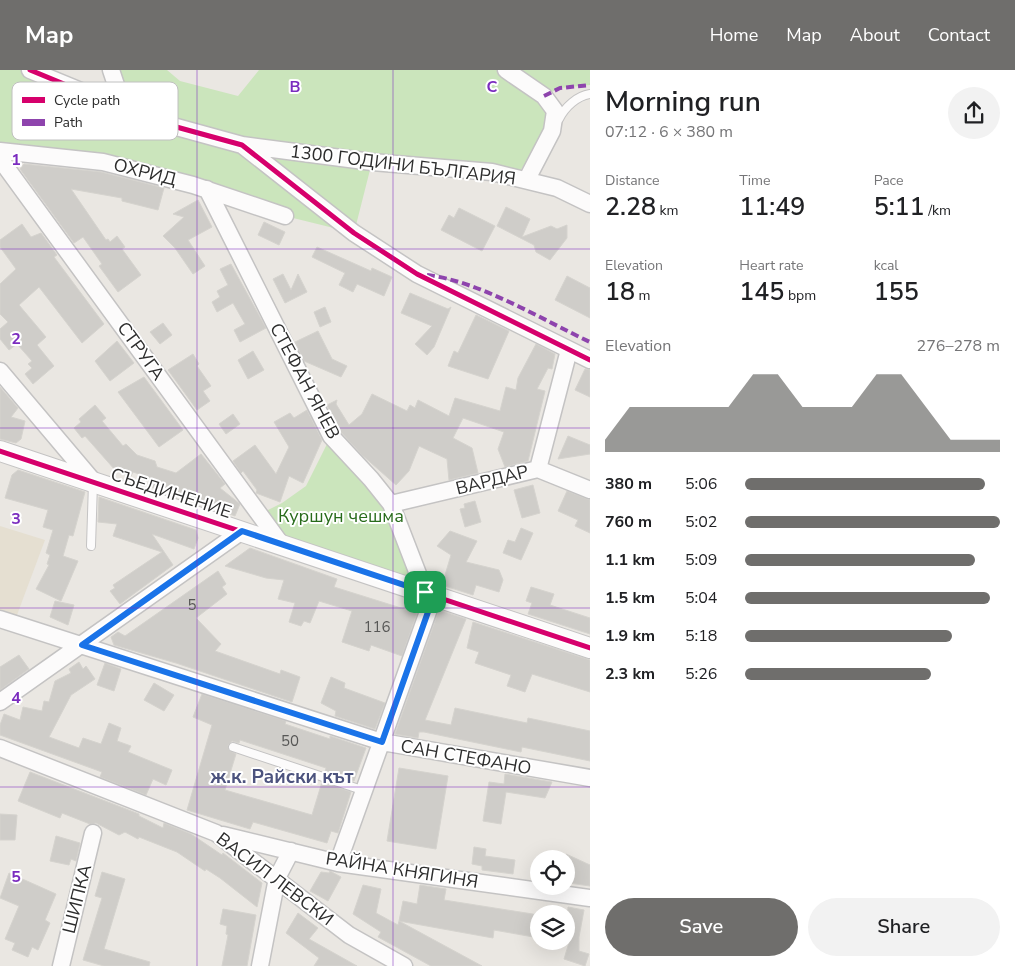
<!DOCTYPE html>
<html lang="en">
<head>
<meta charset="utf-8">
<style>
  :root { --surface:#fff; --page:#f2f2f2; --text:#202124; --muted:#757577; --accent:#6f6e6c }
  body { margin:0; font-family:"Nunito Sans",sans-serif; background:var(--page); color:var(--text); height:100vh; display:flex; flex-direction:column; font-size:19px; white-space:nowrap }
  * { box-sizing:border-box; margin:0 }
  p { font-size:16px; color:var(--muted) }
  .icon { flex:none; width:28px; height:28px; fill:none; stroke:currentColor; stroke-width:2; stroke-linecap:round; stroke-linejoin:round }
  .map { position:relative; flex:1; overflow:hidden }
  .details { display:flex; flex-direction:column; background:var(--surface); width:425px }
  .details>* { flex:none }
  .buttons { position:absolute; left:530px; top:780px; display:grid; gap:10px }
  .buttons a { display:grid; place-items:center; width:45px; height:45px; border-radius:50%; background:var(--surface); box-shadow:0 5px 20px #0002; font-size:25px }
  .pin { position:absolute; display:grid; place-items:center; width:42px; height:42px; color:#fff; margin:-21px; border-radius:10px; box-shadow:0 2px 8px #0006 }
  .round { display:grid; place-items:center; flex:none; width:52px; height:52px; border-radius:26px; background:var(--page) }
  .head { display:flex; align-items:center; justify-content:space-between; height:85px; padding:0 15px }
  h1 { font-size:28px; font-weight:600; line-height:38px }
  .metrics { display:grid; grid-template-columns:repeat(3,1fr); gap:8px; height:85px; padding:5px 15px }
  .metrics div { display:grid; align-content:center }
  .metrics b { font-size:25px; font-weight:600 }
  .metrics small { font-size:14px; font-weight:400 }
  .metrics p { font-size:14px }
  .chart { height:140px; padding:10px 15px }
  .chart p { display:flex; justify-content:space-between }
  .chart svg { width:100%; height:90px; margin-top:5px; fill:var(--accent); opacity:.7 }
  .button { display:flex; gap:10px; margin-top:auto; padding:10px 15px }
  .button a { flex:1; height:58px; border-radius:30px; background:var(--accent); color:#fff; font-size:20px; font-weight:600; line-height:58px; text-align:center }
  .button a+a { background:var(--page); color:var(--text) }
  ul { padding:0 15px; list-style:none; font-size:16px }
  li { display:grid; grid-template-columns:80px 60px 1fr; align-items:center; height:38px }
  li i { height:12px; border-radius:6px; background:var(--accent) }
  header { display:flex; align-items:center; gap:30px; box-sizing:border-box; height:70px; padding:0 25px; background:var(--accent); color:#fff }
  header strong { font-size:24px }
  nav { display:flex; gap:28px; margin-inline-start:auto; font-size:18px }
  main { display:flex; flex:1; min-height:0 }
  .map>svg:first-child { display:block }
</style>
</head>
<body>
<header>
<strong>Map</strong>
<nav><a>Home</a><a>Map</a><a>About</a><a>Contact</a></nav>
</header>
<main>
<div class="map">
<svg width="590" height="896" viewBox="0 0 590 896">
  <rect width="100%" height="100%" fill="#eae7e2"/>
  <path fill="#e5dfd1" d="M0,456L45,470L14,553L0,549Z"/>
  <path fill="#cbe5bc" d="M0,0H32L113,34L111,0H167L180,11L238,26L259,0H590V15L560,18L539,28L551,44L546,62L520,101L372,92L354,163L285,146L207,119L0,81Z
    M331,366L371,409L425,522L281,474L260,444L282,433L306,416Z"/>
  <path fill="#cfcdc9" stroke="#d5d3ce" d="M24,94L101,102L164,118L158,140L122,131V128L71,119L106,170L108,169L110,172L117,166L125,177L122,179L141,205L118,222L99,196L102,194L83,167L74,173L20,99Z
    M198,130L212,157L188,170L205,196L193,204L175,178L163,166L184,147L173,144Z
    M506,137L530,149L522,167L551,156L557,159L567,155V168L550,190L536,182L534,175L497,156Z
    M459,138L495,156L482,181L441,160L449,145L454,148Z
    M264,152L285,162L279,175L258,165Z
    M22,154L31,167L41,163L57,185L54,187L104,254L82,273L39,217L19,235L46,267L37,275L54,296L33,314L25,304L32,298L28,294L32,291L17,274L9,280L0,269V259L8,252L0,244V214L16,199L0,177V170Z
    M317,177L371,201L372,198L392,207L384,226L357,214L353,222L339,215L345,203L312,187Z
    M231,194L266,258L240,272L234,260L245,254L233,233L217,242L212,232L220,227L217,221L228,215L220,199Z
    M283,204L291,220L298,204L307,222L285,233L273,209Z
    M567,206L590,218V248L555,230Z
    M410,223L448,239L451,237L434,277L427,285L415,274L432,256L401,243Z
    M325,237L331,252L320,257L314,242Z
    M476,245L509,261L488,309L448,296L454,281L458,283Z
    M163,253L172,265L160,274L150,262Z
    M318,261L332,289L347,296L341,307L304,291L295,272Z
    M117,271L134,293L110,311L95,291Z
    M536,274L555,284L552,299L548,298L537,319L545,321L528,391L505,397L498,379L504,362L463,348L453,368L472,378L478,403L449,410L447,389L419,376L409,401L396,415L362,385L339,360L327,335L337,330L336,334L349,355L362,344L372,324L407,341L410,335L415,338L418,330L449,346L455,328L500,341L506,317L516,320L518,308Z
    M253,281L264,300L248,309L238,290Z
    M193,284L199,294L197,296L211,316L203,321L210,331L197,340L168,300Z
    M585,299L590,300V327L575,320Z
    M144,307L183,360L159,377L118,322Z
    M0,317L18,338L11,347L25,351L21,369L16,373L0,369Z
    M95,335L106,348L102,351L123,376L126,374L137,385L155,391L157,397L176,403L201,384L225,414L220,418L240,434L235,446L175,423L151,417L154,409L133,402L131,406L115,400L85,366L82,368L74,358L81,352L79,349Z
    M307,340L322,370L303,413L289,406L280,432L256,423L257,420L243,401L241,403L233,391L255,375L276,404L289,377L274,352L290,343L294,348Z
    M233,344L240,354L226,364L219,354Z
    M568,366L590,375V384L558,389Z
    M18,400L85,422L73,466L69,465L63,486L78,491L61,531L36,519L49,495L47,494L50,485L46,483L53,460L43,457L48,440L5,428L12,405Z
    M533,415L540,443L522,448L514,420Z
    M567,421L590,430V463L575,456L578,450L558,441Z
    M99,427L196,460L198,468L194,479L152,464L173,495L120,534L110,521L115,518L113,515L162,482L113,466L117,454L98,452Z
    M475,431L481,452L465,457L460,439L465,438L464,434Z
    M521,458L533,463L521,490L503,483L508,470L515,472Z
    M450,461L477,471L466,492L499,500L503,510L499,522L476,515L473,525L442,515L451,485L437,476Z
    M250,478L337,509L334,517L417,543L402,586L371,575L369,581L342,572L352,541L319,531L310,553L304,551L301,556L289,552L295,533L278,529L284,510L266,508L225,496Z
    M218,501L226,514L222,517L227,524L196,548L221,574L215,581L280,604L281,600L300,607L292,632L176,593L114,575L111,567L118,562L125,566Z
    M531,517L554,524L550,535L590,548V564L528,544L532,533L526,531Z
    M55,531L74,535L68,555L50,547Z
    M439,540L466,549L425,650L451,655L455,638L527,653L528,648L590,661V691L522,677L521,682L424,662H419L418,668L395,664Z
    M473,552L590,590V622L532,604L525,622L507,616L511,605L475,593L479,582L467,578Z
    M19,585L29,599L0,620V597Z
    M79,592L83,599L86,596L95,609L71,625L49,667L79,678L83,668L101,674L109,653L121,658L117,671L131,676L128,682L172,700L166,715L153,709L146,725L100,707L102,702L0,665V655L4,644L20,650L23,637L42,641L44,631L49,632L55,611L71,603L69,599Z
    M105,593L121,599L114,621L97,615Z
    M331,607L345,613L344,618L385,633L375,659L335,646L336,641L321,633Z
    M154,613L174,625L164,641L144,630Z
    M202,624L286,651L285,654L330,669V666L366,678L354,711L325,702L326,698L240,670L239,673L232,671L228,675L229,680L236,684L225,720L312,745L322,712L351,722L338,763L331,761L327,773L253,752L250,759L187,740L212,655L193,647Z
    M399,698L448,706L436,779L387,771Z
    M30,702L139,744V746L163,758L164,753L191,764L222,785L223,783L262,813L257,837L220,808L206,799L205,801L177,782L139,767L138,769L125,762L119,765L96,753L90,754L62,743L60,748L18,731Z
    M505,704L552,712L545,728L506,722L501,754L483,751L489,712L504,714Z
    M0,744L17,745L15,770H0Z
    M56,766L80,773L76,791L71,789L69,795L50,791Z
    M474,777L486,779L485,786L515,790L513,804L482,800V796L472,794Z
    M566,784L590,795V816L569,813L571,805L566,803Z
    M330,801L341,807L328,831L310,821L321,802L329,803Z
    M102,802L125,809L104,879L150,892L149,896H104L83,890L102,828L95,826Z
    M9,803L56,824L45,850L50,853L38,880L32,877L28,887L12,880L15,873L5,869L19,836L0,828Z
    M363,815L381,819L376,843L398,855L399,851L482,896H431L378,867L381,862L353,844Z
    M420,815L446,819L444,830L539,845V868L494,860L493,868L399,851L403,831L417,834Z
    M568,837L584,840L579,867V881L589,884L585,896L564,889L571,866L566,865Z
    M223,839L256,845L247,896H222L228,865L226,864L227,856L220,854Z
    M298,843L318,858L309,869L357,896H314L319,888L286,863Z"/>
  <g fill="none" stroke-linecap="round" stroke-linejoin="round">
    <defs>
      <path id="service" d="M559,49C565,37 577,26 590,24
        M91,476L93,413
        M233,677L365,721"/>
      <path id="minor" d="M30,0L151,50L242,75L354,163L417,204L590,290
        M111,0L116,15L113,35
        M506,0L544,26L555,41L552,61L527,109
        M242,75L372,92L492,102L557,118L590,134
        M0,81L103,92L193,115L285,146
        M0,89L281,474
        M207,119L331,366L371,409L391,434L425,522
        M0,301L93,411
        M538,399L569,280
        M391,434L538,399L590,420
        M0,549L382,672L590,708
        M0,632L242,461
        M0,678L216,763L349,865L404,896
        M223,765L338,793L590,828
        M338,793L434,525
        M61,896L93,763
        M260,896L277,808L291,781"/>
      <path id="tertiary" d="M0,381L590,578"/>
    </defs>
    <use href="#service" stroke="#c4c3c3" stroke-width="10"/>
    <use href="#minor" stroke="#c4c3c3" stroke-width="19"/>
    <use href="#tertiary" stroke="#c4c3c3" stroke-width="22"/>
    <use href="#service" stroke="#fcfbfb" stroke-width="8"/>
    <use href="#minor" stroke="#fcfbfb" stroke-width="16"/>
    <use href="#tertiary" stroke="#fcfbfb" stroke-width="20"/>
    <path stroke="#8e44ad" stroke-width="4" stroke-dasharray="8 4" stroke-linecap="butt" d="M544,26L560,18L590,15
      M427,205C479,211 541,249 590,272"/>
    <defs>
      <path id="cycleway" d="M30,0L151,50L242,75L354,163L417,204L590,290
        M0,381L590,578"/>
    </defs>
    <use href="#cycleway" stroke="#fff" stroke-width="8"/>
    <use href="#cycleway" stroke="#d6006c" stroke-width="5"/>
  </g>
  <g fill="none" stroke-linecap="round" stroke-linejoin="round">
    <defs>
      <path id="route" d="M242,461L434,525L382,672L82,575Z"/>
    </defs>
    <use href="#route" stroke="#fff" stroke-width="10"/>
    <use href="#route" stroke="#1a73e8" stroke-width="6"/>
  </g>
  <path fill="none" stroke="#7b2cbf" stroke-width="1" stroke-opacity="0.55" d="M197,0V896M393,0V896M0,179H590M0,358H590M0,538H590M0,717H590"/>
  <g text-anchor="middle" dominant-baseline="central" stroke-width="4" stroke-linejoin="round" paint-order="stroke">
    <g font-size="15" fill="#575756">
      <text x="192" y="535">5</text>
      <text x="377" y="557">116</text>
      <text x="290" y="671">50</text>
    </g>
    <g font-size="18" fill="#2d2d2d" stroke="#fff">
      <text transform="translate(403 95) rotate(7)">1300 ГОДИНИ БЪЛГАРИЯ</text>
      <text transform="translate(145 102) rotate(14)">ОХРИД</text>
      <text transform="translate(141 281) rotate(54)">СТРУГА</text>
      <text transform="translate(305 311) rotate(62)">СТЕФАН ЯНЕВ</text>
      <text transform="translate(492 410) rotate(-14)">ВАРДАР</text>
      <text transform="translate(171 423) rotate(18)">СЪЕДИНЕНИЕ</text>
      <text transform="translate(466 687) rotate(10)">САН СТЕФАНО</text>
      <text transform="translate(402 800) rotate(9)">РАЙНА КНЯГИНЯ</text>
      <text transform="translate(275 809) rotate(37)">ВАСИЛ ЛЕВСКИ</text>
      <text transform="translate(77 829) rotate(-76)">ШИПКА</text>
    </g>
    <g font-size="18" fill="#286b1b" stroke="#fff">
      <text x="341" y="446">Куршун чешма</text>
    </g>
    <g font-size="19" font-weight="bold" fill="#4c537e" stroke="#fff">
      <text x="282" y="707">ж.к. Райски кът</text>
    </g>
  </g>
  <rect x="12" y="12" width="166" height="58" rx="8" fill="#fff" stroke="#c0c0c0" stroke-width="1"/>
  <rect x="22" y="27" width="23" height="6" fill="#d6006c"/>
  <rect x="22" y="49" width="23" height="7" fill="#8e44ad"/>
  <g font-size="14" fill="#2d2d2d">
    <text x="54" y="35">Cycle path</text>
    <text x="54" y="57">Path</text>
  </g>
  <g font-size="16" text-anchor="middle" font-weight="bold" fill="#7b2cbf" stroke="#fff" stroke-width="4" stroke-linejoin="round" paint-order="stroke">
    <text x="295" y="22">B</text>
    <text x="492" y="22">C</text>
    <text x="16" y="95">1</text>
    <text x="16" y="274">2</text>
    <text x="16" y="454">3</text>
    <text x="16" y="633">4</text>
    <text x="16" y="812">5</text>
  </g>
</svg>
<div class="buttons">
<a><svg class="icon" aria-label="locate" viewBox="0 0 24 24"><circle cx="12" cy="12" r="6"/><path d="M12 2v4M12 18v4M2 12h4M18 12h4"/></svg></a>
<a><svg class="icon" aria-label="layers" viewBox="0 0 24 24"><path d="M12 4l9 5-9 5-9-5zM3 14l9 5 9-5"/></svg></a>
</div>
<div class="pin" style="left:425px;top:522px;background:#1e9e55"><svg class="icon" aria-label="arrive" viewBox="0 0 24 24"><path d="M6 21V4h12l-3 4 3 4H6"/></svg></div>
</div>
<section class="details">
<div class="head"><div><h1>Morning run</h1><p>07:12 · 6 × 380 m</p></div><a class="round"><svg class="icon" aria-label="share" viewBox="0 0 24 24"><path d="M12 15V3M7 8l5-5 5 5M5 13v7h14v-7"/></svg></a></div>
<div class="metrics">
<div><p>Distance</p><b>2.28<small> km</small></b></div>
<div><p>Time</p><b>11:49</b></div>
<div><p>Pace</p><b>5:11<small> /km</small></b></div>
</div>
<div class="metrics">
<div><p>Elevation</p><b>18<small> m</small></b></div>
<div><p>Heart rate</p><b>145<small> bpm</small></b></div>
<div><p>kcal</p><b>155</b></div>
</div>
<div class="chart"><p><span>Elevation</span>276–278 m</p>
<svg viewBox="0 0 160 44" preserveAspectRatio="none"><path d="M0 44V38L10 22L20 22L30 22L40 22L50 22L60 6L70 6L80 22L90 22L100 22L110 6L120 6L130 22L140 38L150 38L160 38V44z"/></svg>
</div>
<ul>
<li><b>380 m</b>5:06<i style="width:94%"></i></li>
<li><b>760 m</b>5:02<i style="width:100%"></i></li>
<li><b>1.1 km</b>5:09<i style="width:90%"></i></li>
<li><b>1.5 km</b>5:04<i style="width:96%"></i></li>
<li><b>1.9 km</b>5:18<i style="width:81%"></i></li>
<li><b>2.3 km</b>5:26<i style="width:73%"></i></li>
</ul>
<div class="button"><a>Save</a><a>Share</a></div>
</section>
</main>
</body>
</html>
